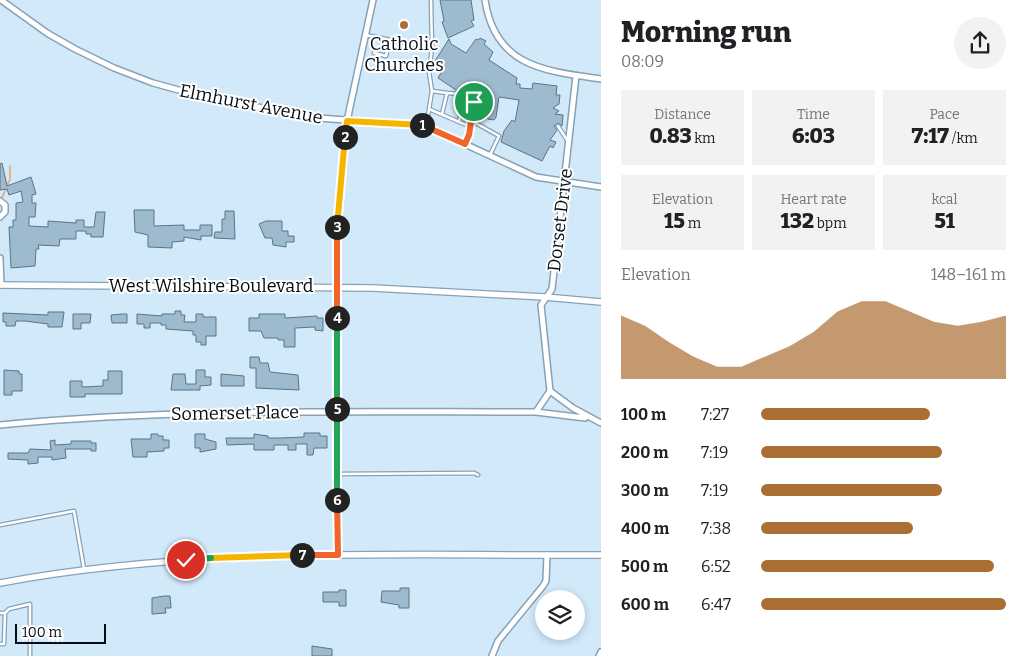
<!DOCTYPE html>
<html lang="en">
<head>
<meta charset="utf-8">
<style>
  :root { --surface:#fff; --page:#f2f2f2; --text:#202124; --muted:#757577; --accent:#ac6f33 }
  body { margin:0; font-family:Bitter,serif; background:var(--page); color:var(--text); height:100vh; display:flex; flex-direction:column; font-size:19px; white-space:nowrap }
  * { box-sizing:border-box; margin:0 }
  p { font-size:16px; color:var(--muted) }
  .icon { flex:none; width:28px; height:28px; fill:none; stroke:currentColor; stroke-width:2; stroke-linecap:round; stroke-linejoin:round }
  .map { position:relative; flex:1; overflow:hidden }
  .panel { display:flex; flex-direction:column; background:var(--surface); width:425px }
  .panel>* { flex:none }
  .tools { position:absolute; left:535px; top:590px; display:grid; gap:10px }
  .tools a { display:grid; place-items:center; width:50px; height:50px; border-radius:50%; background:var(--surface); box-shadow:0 2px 8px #0003; font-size:25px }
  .scale { position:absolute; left:15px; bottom:12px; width:91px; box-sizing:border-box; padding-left:5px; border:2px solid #040d13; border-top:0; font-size:14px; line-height:18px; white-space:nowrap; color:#040d13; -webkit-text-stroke:4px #fff; paint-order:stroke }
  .pin { position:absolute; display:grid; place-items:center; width:42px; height:42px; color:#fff; margin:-21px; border:2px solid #fff; border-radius:50%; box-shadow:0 1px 5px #0007 }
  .km { position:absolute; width:25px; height:25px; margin:-12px; border-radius:50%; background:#222; color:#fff; font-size:14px; line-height:25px; text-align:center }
  .round { display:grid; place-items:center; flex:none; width:52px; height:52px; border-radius:26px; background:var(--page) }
  .head { display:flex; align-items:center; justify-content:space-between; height:85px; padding:0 20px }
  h1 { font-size:28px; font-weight:800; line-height:38px }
  .metrics { display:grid; grid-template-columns:repeat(3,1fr); gap:8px; height:85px; padding:5px 20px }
  .metrics div { display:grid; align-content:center; border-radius:0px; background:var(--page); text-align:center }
  .metrics b { font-size:21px; font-weight:800 }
  .metrics small { font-size:14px; font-weight:400 }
  .metrics p { font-size:14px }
  .chart { height:140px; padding:10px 20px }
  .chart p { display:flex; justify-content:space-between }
  .chart svg { width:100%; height:90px; margin-top:5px; fill:var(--accent); opacity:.7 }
  ul { padding:0 20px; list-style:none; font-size:16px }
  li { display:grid; grid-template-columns:80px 60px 1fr; align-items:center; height:38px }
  li i { height:12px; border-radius:6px; background:var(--accent) }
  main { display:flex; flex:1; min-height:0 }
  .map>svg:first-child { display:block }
</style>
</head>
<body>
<main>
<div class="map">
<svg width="601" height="656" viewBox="0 0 601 656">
  <rect width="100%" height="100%" fill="#d2e9fa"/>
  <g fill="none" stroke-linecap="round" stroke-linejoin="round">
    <path stroke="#e6b489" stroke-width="2" d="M2,198L10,179V166"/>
  </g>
  <path fill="#9ebace" stroke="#597486" d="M440,0H471L474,20L471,21L474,26L448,38L442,22L444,21Z
    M480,38L486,41L484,44L493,52L489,60L517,78L516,84H520V88L532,89L533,83L557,86L556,95H560L559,104L553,108L559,111L555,114L563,115L562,126L558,123L554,126L557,130L550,140L556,142L553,148L550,146L542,161L501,142L504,131L512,120L515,122L519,100L499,97L496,117L494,120L488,119L484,115H476L478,100L469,95L466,98L467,101L462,98L466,96V92L456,90L438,78L443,70L433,64L449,39L451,44L466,53L476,39L478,40Z
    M2,163L7,186L31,177L36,194L32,195V203H36L35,217H29V226L48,227V221L76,223V220H84V227H94L96,212H105L103,237H91V234H86V231H76V239H60L59,246L38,245L39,249H36L35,266L11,268L9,227H13V220H16V203L23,202L21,191L9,195L7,189L0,190V164Z
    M134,210H154V226L184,225V230H200V225H212V236H201V240L184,237V241L172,242V248L148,247V235L135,232Z
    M225,211H234L235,239L214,238L215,232H222V219H225Z
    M266,221H282V231H288V236H294V242H286V247L273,245L272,238H265L259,224Z
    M175,311H181V315H185L184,322H196V314H203V317H216V336H206V345H201V342H196V335H193V331L166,329V325H161V323H150V328H144V324H137V314L162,316V314H175Z
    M48,312H64L62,327H48V324L25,321H16L15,326H6V322H3V313L48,315Z
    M73,314H91L90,323H81V329H73Z
    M122,314H127V323H112L111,315Z
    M259,314H285V318L317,316V318H323V331L315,330V327L295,328V347H284V340H278V338H264L261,331H249V318H259Z
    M250,357H259L260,363H268L270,372L298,375L299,390L256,388V368H250Z
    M4,370L19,371V374H22V391H12V395H4Z
    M196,370H205V377H211V385L200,386V390H171L173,374H185L186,384H196Z
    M108,371H122V394H85V397H70V381H82V387L103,386V380H108Z
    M221,374L244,376V386H221Z
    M304,433H320V436H327V448H314L313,455H307V444H296V450H288V445H274V450H254V444L227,445L226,438H254V434L268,436V438H280L304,437Z
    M151,434H158V436H163V440H169V448H164V451L147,452V457H133L131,439H151Z
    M195,434H205V439L216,442V449L200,452V448H195Z
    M55,440V445L71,444V441H91V443H96V451H91V449H65L66,458L52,460V457H38V463L28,464V460L8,459V453H28L30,449L51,450L50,441Z
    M400,588H409V608H399V605L381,602L382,591H400Z
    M339,590H346V606H339V602H323V592H339Z
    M164,596H170L171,608H165L166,613L152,614V598Z
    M312,646L332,649V656H312Z"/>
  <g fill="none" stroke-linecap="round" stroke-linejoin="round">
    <defs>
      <path id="service" d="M365,35L432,48L431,0
        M432,48L429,72L432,91
        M374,53L386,56L390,40
        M447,93L464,94
        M469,98L474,103L472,121
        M429,109L432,91L447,93L442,114
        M459,122L463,103
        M426,126L429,109L471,127L465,144
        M558,126L567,140
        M471,127L472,121L499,136L490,155
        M339,474L474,473L478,475
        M0,525L74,511L84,569
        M0,613H5L4,644H0
        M5,613L9,609L30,604V656"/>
      <path id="minor" d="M1,0L47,33L75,49L114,68L153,83L208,98L319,118L426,126L536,177L601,187
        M485,0C495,67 545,71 601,79
        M576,76L552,289L541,305L550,391L573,408L601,423
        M0,201L5,205V212L0,217
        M0,258L1,285
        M536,412L585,418
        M0,425C178,408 358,412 536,412L550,391
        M338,555L336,276L339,202L347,121L373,0
        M492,656L498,641L543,586L546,581L547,555
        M599,656L601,652"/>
      <path id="tertiary" d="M0,285L373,288L545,297L601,302
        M0,583C198,546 400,556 601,555"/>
    </defs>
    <use href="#service" stroke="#86a2b6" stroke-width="5"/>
    <use href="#minor" stroke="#86a2b6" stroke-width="8"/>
    <use href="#tertiary" stroke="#86a2b6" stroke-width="8"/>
    <use href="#service" stroke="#fff" stroke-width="2.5"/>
    <use href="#minor" stroke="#fff" stroke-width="5"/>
    <use href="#tertiary" stroke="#fff" stroke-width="5.5"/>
  </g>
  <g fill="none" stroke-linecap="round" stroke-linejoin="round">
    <defs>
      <path id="split-1" d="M422,125L465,144L469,135L474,102"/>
      <path id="split-2" d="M345,137L347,121L422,125"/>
      <path id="split-3" d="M337,227L345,137"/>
      <path id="split-4" d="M337,318V227"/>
      <path id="split-5" d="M337,318V409"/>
      <path id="split-6" d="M337,409V500"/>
      <path id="split-7" d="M302,555H338L337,500"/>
      <path id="split-8" d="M211,558L302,555"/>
      <path id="split-9" d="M186,560L211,558"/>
    </defs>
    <use href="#split-1" stroke="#fff" stroke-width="10"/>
    <use href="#split-2" stroke="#fff" stroke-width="10"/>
    <use href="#split-3" stroke="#fff" stroke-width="10"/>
    <use href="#split-4" stroke="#fff" stroke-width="10"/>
    <use href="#split-5" stroke="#fff" stroke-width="10"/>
    <use href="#split-6" stroke="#fff" stroke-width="10"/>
    <use href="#split-7" stroke="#fff" stroke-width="10"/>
    <use href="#split-8" stroke="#fff" stroke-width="10"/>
    <use href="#split-9" stroke="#fff" stroke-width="10"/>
    <use href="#split-1" stroke="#f0652b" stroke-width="6"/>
    <use href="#split-2" stroke="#f5b400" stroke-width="6"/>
    <use href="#split-3" stroke="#f5b400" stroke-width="6"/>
    <use href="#split-4" stroke="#f0652b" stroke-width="6"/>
    <use href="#split-5" stroke="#22a559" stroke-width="6"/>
    <use href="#split-6" stroke="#22a559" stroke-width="6"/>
    <use href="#split-7" stroke="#f0652b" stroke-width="6"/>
    <use href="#split-8" stroke="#f5b400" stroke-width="6"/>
    <use href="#split-9" stroke="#22a559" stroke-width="6"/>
  </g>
  <circle fill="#ac6f33" stroke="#fff" stroke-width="2" cx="404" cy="25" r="5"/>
  <g text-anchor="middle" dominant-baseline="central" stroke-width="4" stroke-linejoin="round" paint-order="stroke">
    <g font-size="18" fill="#040d13" stroke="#fff">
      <text x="404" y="44">Catholic<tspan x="404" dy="21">Churches</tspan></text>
    </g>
    <g font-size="18" fill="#040d13" stroke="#fff">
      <text transform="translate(251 104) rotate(11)">Elmhurst Avenue</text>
      <text transform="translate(560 220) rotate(-83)">Dorset Drive</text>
      <text x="211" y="286">West Wilshire Boulevard</text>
      <text transform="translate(235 413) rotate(-1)">Somerset Place</text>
    </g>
  </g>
</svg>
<div class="tools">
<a><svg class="icon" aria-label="layers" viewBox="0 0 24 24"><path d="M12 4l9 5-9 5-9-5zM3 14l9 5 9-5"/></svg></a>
</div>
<div class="scale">100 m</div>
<div class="pin" style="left:474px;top:102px;background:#1e9e55"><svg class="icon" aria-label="arrive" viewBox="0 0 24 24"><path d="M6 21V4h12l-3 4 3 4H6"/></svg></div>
<div class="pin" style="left:186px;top:560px;background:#d93025"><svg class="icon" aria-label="check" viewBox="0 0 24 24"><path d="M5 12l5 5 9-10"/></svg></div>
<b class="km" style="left:422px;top:125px">1</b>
<b class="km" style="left:345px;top:137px">2</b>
<b class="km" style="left:337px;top:227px">3</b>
<b class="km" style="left:337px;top:318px">4</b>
<b class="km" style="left:337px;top:409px">5</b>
<b class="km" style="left:337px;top:500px">6</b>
<b class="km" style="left:302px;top:555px">7</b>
</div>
<section class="panel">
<div class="head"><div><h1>Morning run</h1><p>08:09</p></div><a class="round"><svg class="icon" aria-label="share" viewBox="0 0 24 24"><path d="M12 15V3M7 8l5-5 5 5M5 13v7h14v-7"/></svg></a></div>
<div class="metrics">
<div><p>Distance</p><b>0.83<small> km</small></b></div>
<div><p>Time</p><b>6:03</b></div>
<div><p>Pace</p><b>7:17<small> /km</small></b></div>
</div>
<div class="metrics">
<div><p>Elevation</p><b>15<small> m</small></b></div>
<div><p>Heart rate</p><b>132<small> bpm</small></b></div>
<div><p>kcal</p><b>51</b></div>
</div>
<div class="chart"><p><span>Elevation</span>148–161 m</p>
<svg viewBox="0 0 160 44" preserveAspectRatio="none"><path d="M0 44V13L10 18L20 26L30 33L40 38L50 38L60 33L70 28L80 21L90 11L100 6L110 6L120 11L130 16L140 18L150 16L160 13V44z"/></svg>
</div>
<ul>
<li><b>100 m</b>7:27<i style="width:69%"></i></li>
<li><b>200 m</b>7:19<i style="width:74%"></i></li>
<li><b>300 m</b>7:19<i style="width:74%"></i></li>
<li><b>400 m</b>7:38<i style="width:62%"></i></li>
<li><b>500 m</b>6:52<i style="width:95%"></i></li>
<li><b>600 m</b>6:47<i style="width:100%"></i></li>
</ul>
</section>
</main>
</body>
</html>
